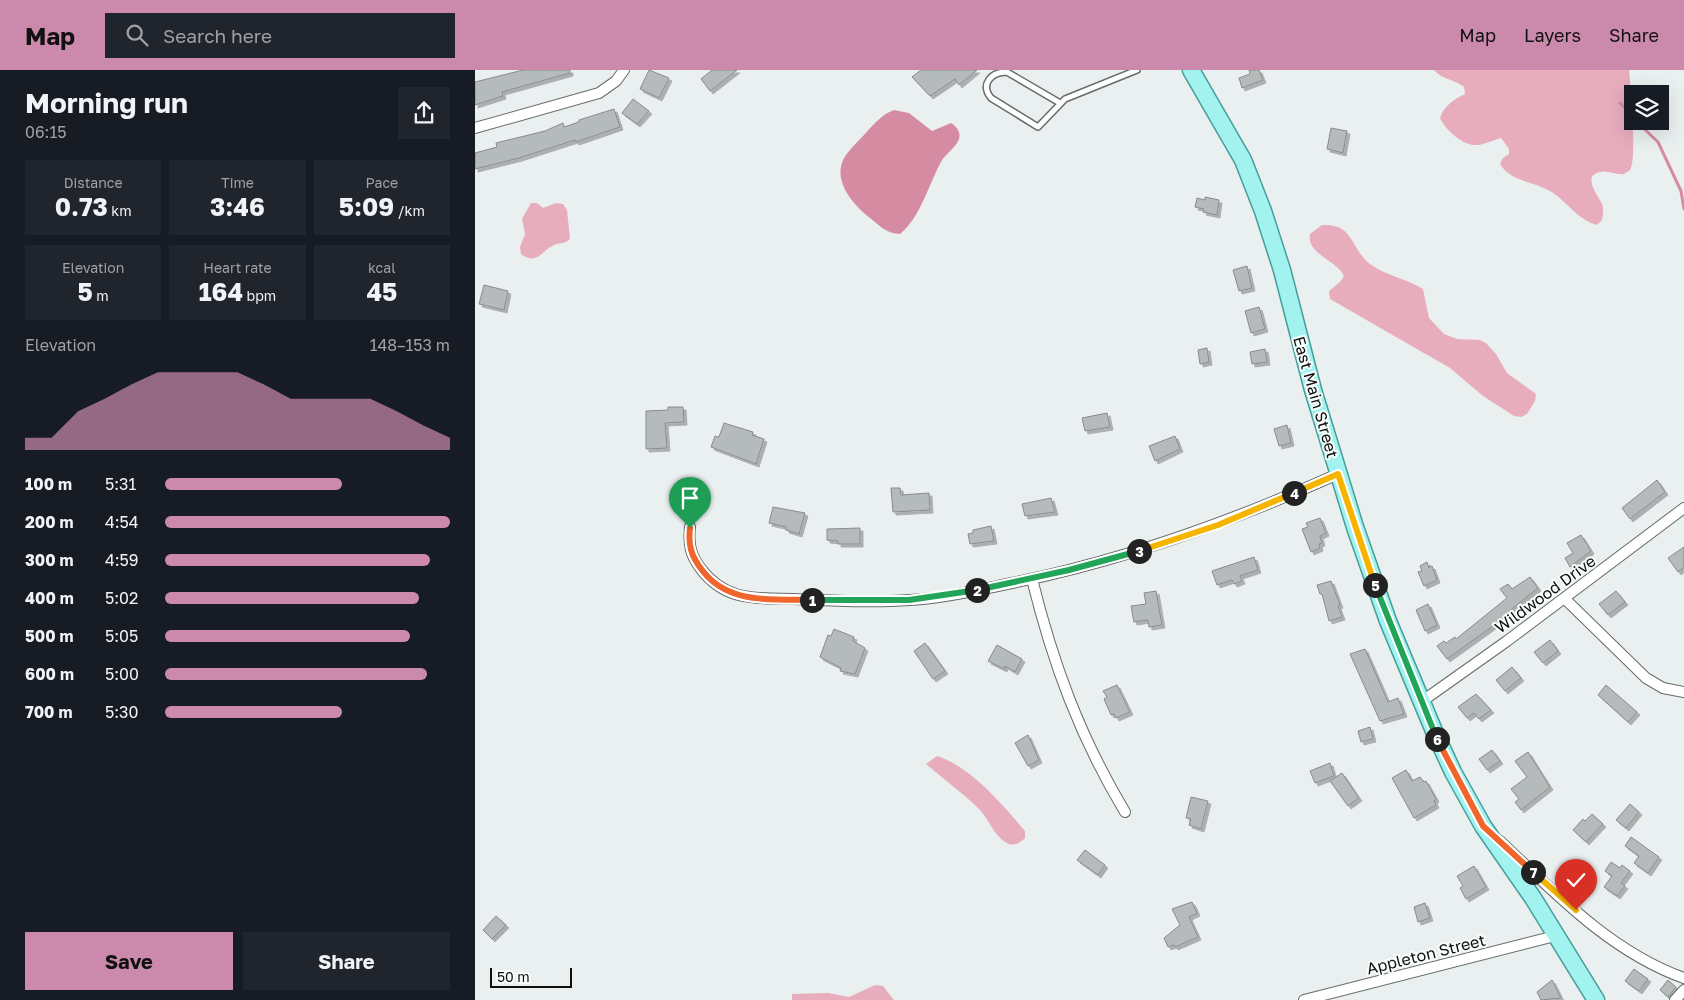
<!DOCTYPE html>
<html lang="en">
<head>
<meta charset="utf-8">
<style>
  :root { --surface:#171b24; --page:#20242c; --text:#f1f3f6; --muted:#9ea1a6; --accent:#cb89ac }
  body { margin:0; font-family:"Golos Text",sans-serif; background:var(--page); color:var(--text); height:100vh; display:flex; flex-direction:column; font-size:19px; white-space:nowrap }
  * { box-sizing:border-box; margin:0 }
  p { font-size:16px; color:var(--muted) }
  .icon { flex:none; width:28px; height:28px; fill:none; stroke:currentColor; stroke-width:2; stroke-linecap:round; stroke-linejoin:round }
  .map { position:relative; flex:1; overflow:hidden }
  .panel { display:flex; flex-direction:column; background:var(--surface); width:475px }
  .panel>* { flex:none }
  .buttons { position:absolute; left:1149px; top:15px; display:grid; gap:10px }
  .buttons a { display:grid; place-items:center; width:45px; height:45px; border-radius:0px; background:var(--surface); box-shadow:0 5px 20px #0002; font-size:25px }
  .scale { position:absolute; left:15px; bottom:12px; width:82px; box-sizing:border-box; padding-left:5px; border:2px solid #0e100f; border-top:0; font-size:14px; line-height:18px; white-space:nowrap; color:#0e100f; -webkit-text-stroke:4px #f7fdfc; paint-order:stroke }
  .pin { position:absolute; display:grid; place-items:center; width:42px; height:42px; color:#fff; margin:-51px -21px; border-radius:50% 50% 50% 0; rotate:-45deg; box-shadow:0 0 5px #0007 }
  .pin .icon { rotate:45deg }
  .km { position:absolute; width:25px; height:25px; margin:-12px; border-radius:50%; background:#222; color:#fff; font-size:14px; line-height:25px; text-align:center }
  .round { display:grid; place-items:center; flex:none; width:52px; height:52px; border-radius:0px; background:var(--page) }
  .overview { display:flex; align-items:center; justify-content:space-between; height:85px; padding:0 25px }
  h1 { font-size:28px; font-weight:700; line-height:38px }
  .metrics { display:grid; grid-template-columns:repeat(3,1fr); gap:8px; height:85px; padding:5px 25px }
  .metrics div { display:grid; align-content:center; border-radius:0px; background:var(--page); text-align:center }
  .metrics b { font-size:25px; font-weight:700 }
  .metrics small { font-size:14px; font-weight:400 }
  .metrics p { font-size:14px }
  .chart { height:140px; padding:10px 25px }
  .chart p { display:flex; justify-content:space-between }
  .chart svg { width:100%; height:90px; margin-top:5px; fill:var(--accent); opacity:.7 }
  .cta { display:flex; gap:10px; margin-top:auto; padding:10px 25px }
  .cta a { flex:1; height:58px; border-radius:0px; background:var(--accent); color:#111; font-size:20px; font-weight:700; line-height:58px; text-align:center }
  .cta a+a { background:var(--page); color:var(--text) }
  ul { padding:0 25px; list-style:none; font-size:16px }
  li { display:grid; grid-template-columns:80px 60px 1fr; align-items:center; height:38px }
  li i { height:12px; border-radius:6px; background:var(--accent) }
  header { display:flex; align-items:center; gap:30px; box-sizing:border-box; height:70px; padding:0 25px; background:var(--accent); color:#111 }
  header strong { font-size:24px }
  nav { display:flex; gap:28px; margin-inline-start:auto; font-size:18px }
  .search { width:350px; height:45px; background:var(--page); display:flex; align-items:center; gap:12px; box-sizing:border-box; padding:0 18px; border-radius:0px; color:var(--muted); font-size:19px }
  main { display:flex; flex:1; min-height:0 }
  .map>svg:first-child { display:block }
</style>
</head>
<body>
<header>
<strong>Map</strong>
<div class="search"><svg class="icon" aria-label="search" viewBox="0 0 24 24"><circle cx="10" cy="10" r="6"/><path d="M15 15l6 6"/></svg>Search here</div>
<nav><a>Map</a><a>Layers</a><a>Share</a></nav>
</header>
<main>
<section class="panel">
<div class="overview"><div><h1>Morning run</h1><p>06:15</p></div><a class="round"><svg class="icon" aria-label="share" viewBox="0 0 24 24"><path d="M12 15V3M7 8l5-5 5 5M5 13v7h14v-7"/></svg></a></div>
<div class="metrics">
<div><p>Distance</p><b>0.73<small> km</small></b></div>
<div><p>Time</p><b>3:46</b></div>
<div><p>Pace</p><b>5:09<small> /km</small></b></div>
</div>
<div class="metrics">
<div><p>Elevation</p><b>5<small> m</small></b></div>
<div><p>Heart rate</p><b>164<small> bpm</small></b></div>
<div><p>kcal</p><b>45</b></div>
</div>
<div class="chart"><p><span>Elevation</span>148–153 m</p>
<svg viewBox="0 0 160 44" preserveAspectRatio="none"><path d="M0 44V38L10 38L20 25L30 19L40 12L50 6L60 6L70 6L80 6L90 12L100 19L110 19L120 19L130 19L140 25L150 32L160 38V44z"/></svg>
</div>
<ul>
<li><b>100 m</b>5:31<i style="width:62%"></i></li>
<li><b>200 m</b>4:54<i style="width:100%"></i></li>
<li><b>300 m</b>4:59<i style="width:93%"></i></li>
<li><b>400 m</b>5:02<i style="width:89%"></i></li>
<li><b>500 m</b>5:05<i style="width:86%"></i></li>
<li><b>600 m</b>5:00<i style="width:92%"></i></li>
<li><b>700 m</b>5:30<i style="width:62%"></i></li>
</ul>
<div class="cta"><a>Save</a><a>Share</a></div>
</section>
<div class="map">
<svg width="1209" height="930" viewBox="0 0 1209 930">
  <defs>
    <filter id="shadow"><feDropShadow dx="3" dy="3" stdDeviation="0" flood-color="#0004"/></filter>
  </defs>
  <rect width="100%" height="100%" fill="#eaefef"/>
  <path fill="#e7adbd" d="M959,0H1154C1156,15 1162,90 1155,100C1154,101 1150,103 1149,104C1141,105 1132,100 1125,102C1106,106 1124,126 1127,134C1129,140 1128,144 1127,150L1122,155C1101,149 1092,131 1075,121C1058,111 1036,112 1025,94L1028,88L1034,84V79L1026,68C1018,70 1007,76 999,75C986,74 970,59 965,48C969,36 978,30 990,24L989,17C980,9 967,10 959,0Z
    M56,133H62L68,138L81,133L88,134L92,140L95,169C89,175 84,172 77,176C65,183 61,195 46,184L45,177L50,164L47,149Z
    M847,155C879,153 875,178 895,194C911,206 931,208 948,219L954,248L969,264L982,269L1005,270L1011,273L1021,284L1032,303L1061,324L1060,331L1052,344L1046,347L1039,346L1008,326L975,298L855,229L854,221L865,212L869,206C862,190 831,184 835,164Z
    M462,686C495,696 528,735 550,761V768C544,774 538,777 530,772C518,764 514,749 504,739C488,723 468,709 451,694Z
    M400,915L408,916L419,930H317V924L353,923L374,927Z"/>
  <path fill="#d58ca2" d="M419,40L434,43L457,61L476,53C482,57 486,62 484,69C481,77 472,83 467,90C454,113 446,147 425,164C412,164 404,155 395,148C377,134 355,108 371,85C376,78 383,71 389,65C398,55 406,45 419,40Z"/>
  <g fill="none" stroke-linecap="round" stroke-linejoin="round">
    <path stroke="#d58ca2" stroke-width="3" d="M1145,33L1158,47
      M1161,51L1183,72L1206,121L1209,139"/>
  </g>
  <path fill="#b5baba" stroke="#878b8b" filter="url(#shadow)" d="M48,0H95V3L27,22L28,26L0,35V12Z
    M174,0L194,8L184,28L165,19Z
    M237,0H262L235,21L226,9Z
    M446,0H502L484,15L480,9L455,26L437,7Z
    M774,0H784L788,10L767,18L764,8L775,4Z
    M158,29L174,41L162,54L147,43Z
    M139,39L145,57L101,72L100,70L44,88L0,99V83L22,77L21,73L70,61L88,53L89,57L104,52V50Z
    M856,58L872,61L868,83L852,79Z
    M730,127L744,130L742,145L728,142L729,139L720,137L722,128L730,130Z
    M772,196L777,218L764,221L758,200Z
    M9,215L33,221L29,240L4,234Z
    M784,237L790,259L776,263L770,241Z
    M732,278L734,292L725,294L723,280Z
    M790,279L792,292L777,294L775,282Z
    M193,337H208L209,352L190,353L192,378L171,379V341L193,340Z
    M632,343L635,357L610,361L607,348Z
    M249,353L278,362L277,365L289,369L281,394L236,377L240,366L244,367Z
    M812,355L816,373L804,376L799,359Z
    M700,366L705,379L680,391L674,376Z
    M1182,410L1190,422L1155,449L1147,438Z
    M416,418H425L426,425L454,423L455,440L418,442Z
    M576,428L580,442L550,446L547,434Z
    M298,437L330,443L324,464L311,460V457L294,453Z
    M845,448L851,463L845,466L847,473L844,474L845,478L836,482L827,459L833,457L831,453Z
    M516,456L519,471L495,474L493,464L498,463V460Z
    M385,458V474H363V471L352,470V459Z
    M1106,465L1116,481L1095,497L1090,488L1098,483L1092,473Z
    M1209,477V497L1203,502L1193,488Z
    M779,487L783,500L765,506L767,511L759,514L757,510L742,515L737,501Z
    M952,492L954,498L957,496L962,510L949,516L943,502L947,501L945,496Z
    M1055,507L1063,518L1028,546L1029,548L972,589L962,576L969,571L971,573L980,567L981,569L1032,528L1025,519L1033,514L1037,519Z
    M856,511L865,535L863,536L867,547L854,551L847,524H845L842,515Z
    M681,521L687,555L674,557L673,550L659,552L656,536L671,534L669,523Z
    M1141,521L1150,532L1133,545L1124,534Z
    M953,534L962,555L950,561L941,540Z
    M359,559L379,567L378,571L390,578L380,604L365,601L366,598L345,587L353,565L356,566Z
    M1075,570L1083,581L1068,593L1059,582Z
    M450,573L470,601L458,609L439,581Z
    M522,575L547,589L540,602L530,596L529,599L513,591Z
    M890,579L913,632L923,628L929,644L905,651L875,584Z
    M1037,597L1046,608L1030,621L1021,610Z
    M642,615L655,642L641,648L639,644L636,645L629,629L632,627L628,621Z
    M1131,615L1162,642L1153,652L1123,625Z
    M1001,624L1016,640L1004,649L999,643L992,648L983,637Z
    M895,657L898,669L886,672L883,661Z
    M553,665L564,690L553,696L540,673Z
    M1017,680L1025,691L1012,700L1004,689Z
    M1053,682L1075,717L1046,740L1040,732L1044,729L1036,719L1052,707L1040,691Z
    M855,693L859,706L840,713L835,701Z
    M931,700L937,711L945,707L949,712L951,711L961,729L959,731L961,735L939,748L917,708Z
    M867,703L884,728L873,736L855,711Z
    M716,727L733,731L726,759L714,755L716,749L711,748Z
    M1155,734L1164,742L1151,758L1141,750Z
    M1117,744L1128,754L1111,772L1098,760L1108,749L1110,751Z
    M1156,767L1184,787L1173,803L1159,793L1164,786L1150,776Z
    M610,780L630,795L623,805L602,790Z
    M1136,792L1145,798L1147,795L1155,801L1146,813L1150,816L1142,826L1129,817L1137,806L1130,801Z
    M999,796L1011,817L991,829L985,818L988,816L982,806Z
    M717,832L722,843L714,847L723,867L700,877L699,875L693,877L689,868L705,855L697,839Z
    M950,833L955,848L943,852L939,837Z
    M21,846L31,855L17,869L8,860Z
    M1159,899L1173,909L1164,921L1150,911Z
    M1077,910L1086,928L1066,930L1062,922Z
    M1193,910L1201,917L1193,927L1185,920Z"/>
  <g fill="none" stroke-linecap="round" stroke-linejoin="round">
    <defs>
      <path id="lane" d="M585,33L532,2C516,2 505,14 516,28L563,57L590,29L662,0"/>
      <path id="street" d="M0,58L124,23L141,11L149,0
        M215,457C213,475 216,486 226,499C251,532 282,528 319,529C362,531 405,533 448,529C478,526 508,519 537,513C651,490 758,451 863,404
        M557,509C578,594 605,667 650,742
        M1089,528L1171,608L1188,618L1209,622
        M946,632L1032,571L1209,438
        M1025,771C1080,823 1136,882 1209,908
        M829,930L1080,866
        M1200,930L1209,920"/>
      <path id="primary" d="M716,0L768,90L788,141L807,200L838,320L880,457L913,551L959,661L978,702L1008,756L1058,828L1121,930"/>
    </defs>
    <use href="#lane" stroke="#676b6b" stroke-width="8"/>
    <use href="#street" stroke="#676b6b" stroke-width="12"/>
    <use href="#primary" stroke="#469e9a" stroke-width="19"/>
    <use href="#lane" stroke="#fff" stroke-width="5"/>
    <use href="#street" stroke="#fff" stroke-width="10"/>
    <use href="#primary" stroke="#a2f3ef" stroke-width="16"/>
  </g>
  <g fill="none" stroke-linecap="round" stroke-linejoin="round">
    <defs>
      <path id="split-1" d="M215,458C213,475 216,486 227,500C253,535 298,529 337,530"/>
      <path id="split-2" d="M337,530H434L502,520"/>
      <path id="split-3" d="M502,520L594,500L664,481"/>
      <path id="split-4" d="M664,481L743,455L819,423"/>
      <path id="split-5" d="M819,423L863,404L900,515"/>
      <path id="split-6" d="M900,515L962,669"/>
      <path id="split-7" d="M962,669L1008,756L1058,802"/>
      <path id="split-8" d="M1058,802L1101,840"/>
    </defs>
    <use href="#split-1" stroke="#fff" stroke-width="10"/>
    <use href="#split-2" stroke="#fff" stroke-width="10"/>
    <use href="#split-3" stroke="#fff" stroke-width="10"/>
    <use href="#split-4" stroke="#fff" stroke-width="10"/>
    <use href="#split-5" stroke="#fff" stroke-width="10"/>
    <use href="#split-6" stroke="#fff" stroke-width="10"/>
    <use href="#split-7" stroke="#fff" stroke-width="10"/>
    <use href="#split-8" stroke="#fff" stroke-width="10"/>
    <use href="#split-1" stroke="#f0652b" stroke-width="6"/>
    <use href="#split-2" stroke="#22a559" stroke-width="6"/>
    <use href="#split-3" stroke="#22a559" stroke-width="6"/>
    <use href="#split-4" stroke="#f5b400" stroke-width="6"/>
    <use href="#split-5" stroke="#f5b400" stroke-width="6"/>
    <use href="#split-6" stroke="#22a559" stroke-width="6"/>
    <use href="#split-7" stroke="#f0652b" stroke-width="6"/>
    <use href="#split-8" stroke="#f5b400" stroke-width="6"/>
  </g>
  <g text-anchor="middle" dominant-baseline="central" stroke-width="4" stroke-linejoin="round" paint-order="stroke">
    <g font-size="16" fill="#0e100f" stroke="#f7fdfc">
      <text transform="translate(841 327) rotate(74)">East Main Street</text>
      <text transform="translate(1070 524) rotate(-36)">Wildwood Drive</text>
      <text transform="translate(951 884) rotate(-14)">Appleton Street</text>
    </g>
  </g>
</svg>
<div class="buttons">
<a><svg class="icon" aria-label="layers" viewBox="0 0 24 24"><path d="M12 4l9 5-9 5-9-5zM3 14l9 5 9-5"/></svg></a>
</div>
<div class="scale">50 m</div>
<div class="pin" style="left:215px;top:458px;background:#1e9e55"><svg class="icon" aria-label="arrive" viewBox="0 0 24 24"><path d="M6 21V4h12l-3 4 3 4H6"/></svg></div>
<div class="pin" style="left:1101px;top:840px;background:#d93025"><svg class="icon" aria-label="check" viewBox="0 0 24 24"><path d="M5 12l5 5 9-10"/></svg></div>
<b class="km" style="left:337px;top:530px">1</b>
<b class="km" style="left:502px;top:520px">2</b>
<b class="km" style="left:664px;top:481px">3</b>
<b class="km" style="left:819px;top:423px">4</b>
<b class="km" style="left:900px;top:515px">5</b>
<b class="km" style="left:962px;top:669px">6</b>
<b class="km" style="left:1058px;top:802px">7</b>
</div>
</main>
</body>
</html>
